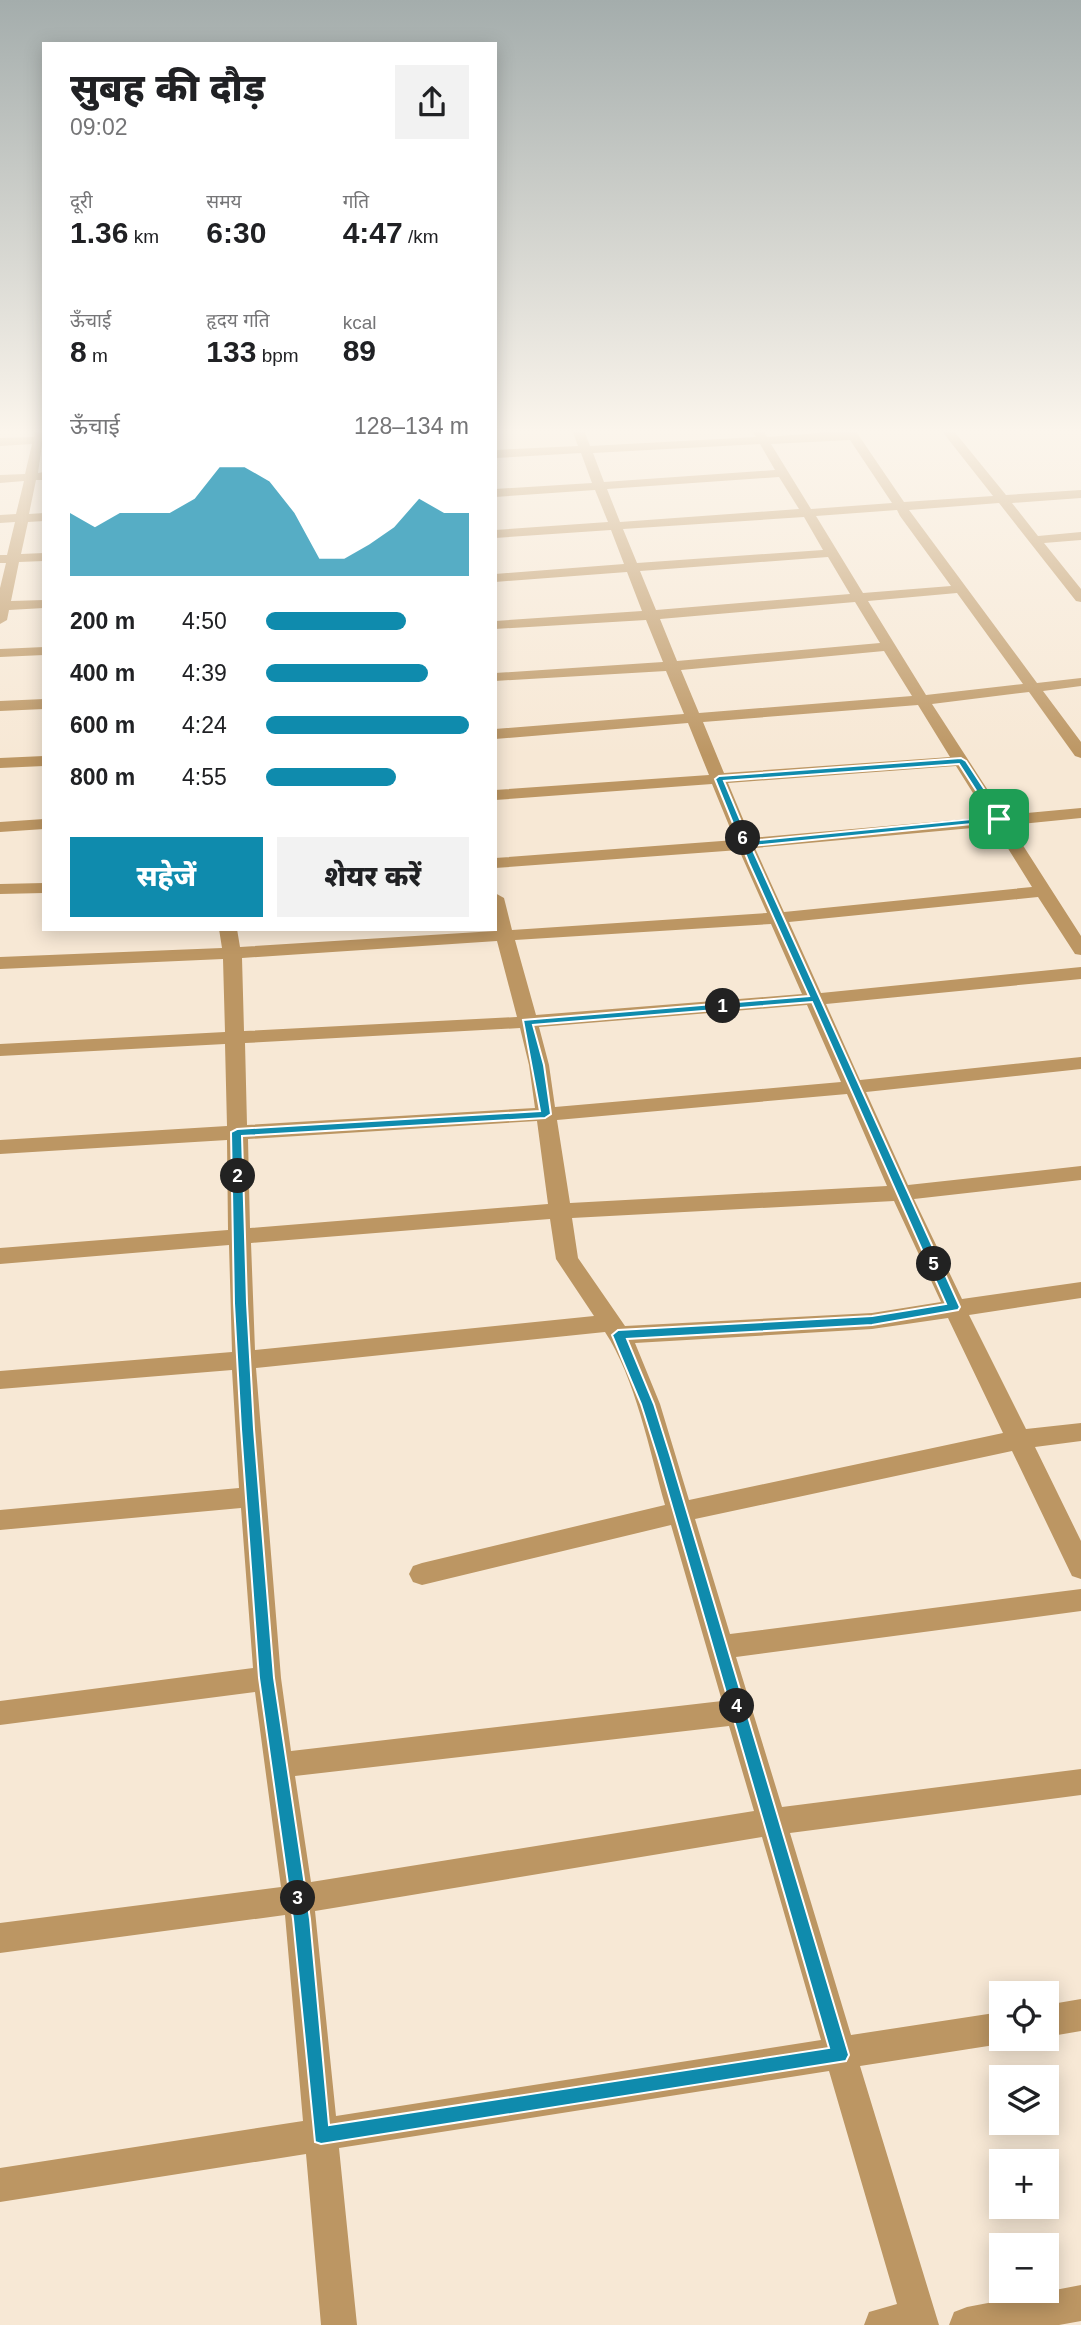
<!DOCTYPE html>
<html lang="hi">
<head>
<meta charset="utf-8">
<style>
  :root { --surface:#fff; --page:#f2f2f2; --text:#202124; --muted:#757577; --accent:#0f8bad }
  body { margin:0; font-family:Arial,"Noto Sans Devanagari",sans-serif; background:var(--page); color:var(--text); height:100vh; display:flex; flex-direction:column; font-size:26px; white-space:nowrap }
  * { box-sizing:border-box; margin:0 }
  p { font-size:23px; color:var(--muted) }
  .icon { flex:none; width:38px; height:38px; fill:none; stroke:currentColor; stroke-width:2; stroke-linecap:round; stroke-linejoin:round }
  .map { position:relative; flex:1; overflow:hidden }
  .side { position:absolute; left:42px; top:42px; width:455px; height:889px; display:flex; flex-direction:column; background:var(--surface); border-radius:0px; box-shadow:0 4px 18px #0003 }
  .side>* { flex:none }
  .fabs { position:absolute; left:989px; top:1981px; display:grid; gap:14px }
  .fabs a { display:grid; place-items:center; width:70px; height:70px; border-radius:0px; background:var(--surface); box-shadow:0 4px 18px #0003; font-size:35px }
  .pin { position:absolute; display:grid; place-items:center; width:60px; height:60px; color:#fff; margin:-30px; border-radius:14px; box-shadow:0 4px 10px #0006 }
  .km { position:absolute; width:35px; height:35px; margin:-18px; border-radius:50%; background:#222; color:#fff; font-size:19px; line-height:35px; text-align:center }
  .round { display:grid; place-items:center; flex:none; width:74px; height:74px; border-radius:0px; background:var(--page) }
  .head { display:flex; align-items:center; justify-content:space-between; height:119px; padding:0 28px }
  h1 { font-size:38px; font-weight:800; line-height:52px }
  .metrics { display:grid; grid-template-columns:repeat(3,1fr); gap:10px; height:119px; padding:7px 28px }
  .metrics div { display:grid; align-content:center }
  .metrics b { font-size:30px; font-weight:800 }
  .metrics small { font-size:19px; font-weight:400 }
  .metrics p { font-size:19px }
  .chart { height:196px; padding:14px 28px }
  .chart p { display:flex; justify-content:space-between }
  .chart svg { width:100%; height:126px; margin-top:7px; fill:var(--accent); opacity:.7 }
  .primary-button { display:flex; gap:14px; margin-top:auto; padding:14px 28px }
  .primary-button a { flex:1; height:80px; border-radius:0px; background:var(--accent); color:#fff; font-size:28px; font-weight:800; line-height:80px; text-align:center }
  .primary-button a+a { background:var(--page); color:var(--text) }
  ul { padding:0 28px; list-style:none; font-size:23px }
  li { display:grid; grid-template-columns:112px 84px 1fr; align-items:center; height:52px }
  li i { height:18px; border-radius:9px; background:var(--accent) }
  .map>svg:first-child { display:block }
</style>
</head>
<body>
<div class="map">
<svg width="1081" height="2325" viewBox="0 0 1081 2325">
  <rect width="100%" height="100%" fill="#f7e8d5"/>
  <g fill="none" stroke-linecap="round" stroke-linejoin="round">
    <path fill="#bc9663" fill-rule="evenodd" d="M35,430H44L38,473L44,472V480H36L29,514L44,513V521L28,522L21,554L44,553V561L19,562L11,601L44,600V608L9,610L7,620L0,624V588L6,563H0V555H7L15,522L0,523V515L16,514L24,481L0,483V475L25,474L32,444L0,446V438L34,437Z
      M572,430H584L590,446L756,437L751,430H763L767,437L855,430L904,502L993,496L941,430H953L1006,495L1081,490V498L1012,503L1038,536L1081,532V540L1044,543L1081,589V602L1076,601L999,503L909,510L1037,683L1081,678V686L1043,691L1081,742V758L1075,756L1029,692L932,704L1004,815L1081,808V818L1010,825L1081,936V955L1075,954L1038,897L789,922L821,993L1081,967V979L826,1004L860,1080L1081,1057V1069L866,1092L908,1185L1081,1166V1180L914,1199L962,1299L1081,1282V1298L969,1315L1026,1429L1081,1423V1441L1035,1447L1081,1541V1579L1072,1576L1012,1451L695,1519L730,1634L1081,1589V1611L736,1657L782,1807L1081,1769V1795L790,1833L851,2035L1001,2012V2039H1012L1001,2044L860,2066L939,2325H864L869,2312L897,2304L829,2071L339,2148L357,2325H321L306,2154L0,2202V2168L303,2121L285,1915L0,1953V1923L281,1887L255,1692L0,1725V1701L253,1668L241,1508L0,1530V1510L239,1488L232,1370L0,1389V1371L232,1352L229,1245L0,1264V1248L228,1230L227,1140L0,1154V1140L227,1126L225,1044L0,1056V1044L225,1032L223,959L0,969V957L222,948L219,929H237L240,947L495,931V893L504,898L512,930L767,913L739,850L495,868V858L735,840L712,784L495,800V790L709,775L688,723L495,739V729L684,714L666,671L495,681V673L663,662L646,620L495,629V621L642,611L627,572L495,582V574L624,564L611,530L495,538V530L608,522L595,490L495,497V489L592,483L581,453L495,458V450L578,446ZM850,440L892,503L811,509L771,444ZM760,444L775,470L604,482L593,453ZM779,477L799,509L620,522L607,489ZM897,510L900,516L951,586L863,593L816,516ZM804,517L823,550L637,563L623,529ZM828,557L850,594L656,610L640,571ZM957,593L1023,684L926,695L868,601ZM855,602L880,643L677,661L660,619ZM884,651L912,696L699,713L681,670ZM918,705L950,757L724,773L703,722ZM956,766L988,817L751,838L728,783ZM994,826L1032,887L784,912L755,848ZM771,924L802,994L536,1015L515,940ZM497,941L517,1017L244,1031L242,958ZM807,1005L841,1082L555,1107L549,1065L539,1027ZM520,1028L529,1065L535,1108L247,1125L245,1043ZM847,1094L887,1186L570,1203L557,1120ZM537,1121L548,1204L250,1228L248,1139ZM894,1201L941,1302L872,1313L625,1326L578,1258L572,1218ZM550,1219L556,1259L594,1316L255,1350L251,1243ZM948,1318L1003,1433L689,1500L660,1404L635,1343L872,1329ZM605,1332C635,1377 650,1452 665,1505L422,1563L413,1566L409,1574L413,1582L422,1585L671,1525L722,1701L291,1751L281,1678L256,1368ZM729,1726L754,1811L311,1882L295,1776ZM762,1837L821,2040L336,2116L315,1911Z
      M44,647V655L0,657V649Z
      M44,699V709L0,711V701Z
      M44,756V766L0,768V758Z
      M44,819V829L0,832V822Z
      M44,883V893L0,894V884Z
      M1081,1999V2031L1046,2037V2005Z
      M1081,2285V2321L1059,2325H949L954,2312L967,2307Z"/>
  </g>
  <linearGradient id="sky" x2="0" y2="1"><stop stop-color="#a4adac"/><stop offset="0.57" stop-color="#fbf5ec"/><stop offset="1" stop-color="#fbf5ec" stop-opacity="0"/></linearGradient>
  <rect width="1081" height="756" fill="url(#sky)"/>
  <path fill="#0f8bad" stroke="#fff" stroke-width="2" fill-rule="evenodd" d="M961,758L966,761L1004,819L1002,821L751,846L960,1307L958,1310L872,1325L627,1339L654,1404L671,1458L849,2055L846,2061L321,2144L315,2142L293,1919L259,1678L241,1429L234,1303L231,1132L237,1129L540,1111L523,1020L809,996L749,863L715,779L719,776ZM959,764L993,817L749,841L724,781ZM812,1002L946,1304L872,1316L618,1330L612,1335L641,1404L658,1458L829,2048L329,2125L310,1919L274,1678L254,1429L247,1303L242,1136L545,1118L551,1114L544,1065L533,1025Z"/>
</svg>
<div class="fabs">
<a><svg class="icon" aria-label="locate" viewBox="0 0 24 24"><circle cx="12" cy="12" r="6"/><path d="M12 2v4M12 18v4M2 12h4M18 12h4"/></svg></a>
<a><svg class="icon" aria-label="layers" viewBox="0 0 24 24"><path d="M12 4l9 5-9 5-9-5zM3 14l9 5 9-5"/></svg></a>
<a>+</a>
<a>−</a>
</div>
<div class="pin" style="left:999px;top:819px;background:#1e9e55"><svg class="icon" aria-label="arrive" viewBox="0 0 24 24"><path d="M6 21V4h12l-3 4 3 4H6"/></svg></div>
<b class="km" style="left:723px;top:1006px">1</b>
<b class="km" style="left:238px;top:1176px">2</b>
<b class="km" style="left:298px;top:1898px">3</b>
<b class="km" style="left:737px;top:1706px">4</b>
<b class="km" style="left:934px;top:1264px">5</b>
<b class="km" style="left:743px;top:838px">6</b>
<section class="side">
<div class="head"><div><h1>सुबह की दौड़</h1><p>09:02</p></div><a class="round"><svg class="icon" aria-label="share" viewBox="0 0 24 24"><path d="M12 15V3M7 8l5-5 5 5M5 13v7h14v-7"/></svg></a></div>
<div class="metrics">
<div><p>दूरी</p><b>1.36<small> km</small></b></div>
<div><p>समय</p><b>6:30</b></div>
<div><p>गति</p><b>4:47<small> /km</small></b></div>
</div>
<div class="metrics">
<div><p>ऊँचाई</p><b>8<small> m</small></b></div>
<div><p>हृदय गति</p><b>133<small> bpm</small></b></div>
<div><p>kcal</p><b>89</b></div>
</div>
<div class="chart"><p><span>ऊँचाई</span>128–134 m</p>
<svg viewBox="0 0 160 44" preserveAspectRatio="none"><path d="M0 44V22L10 27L20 22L30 22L40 22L50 17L60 6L70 6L80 11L90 22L100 38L110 38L120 33L130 27L140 17L150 22L160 22V44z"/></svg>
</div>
<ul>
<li><b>200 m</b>4:50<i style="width:69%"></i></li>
<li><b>400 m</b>4:39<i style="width:80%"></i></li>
<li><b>600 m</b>4:24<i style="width:100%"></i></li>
<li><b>800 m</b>4:55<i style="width:64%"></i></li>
</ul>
<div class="primary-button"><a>सहेजें</a><a>शेयर करें</a></div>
</section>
</div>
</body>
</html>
